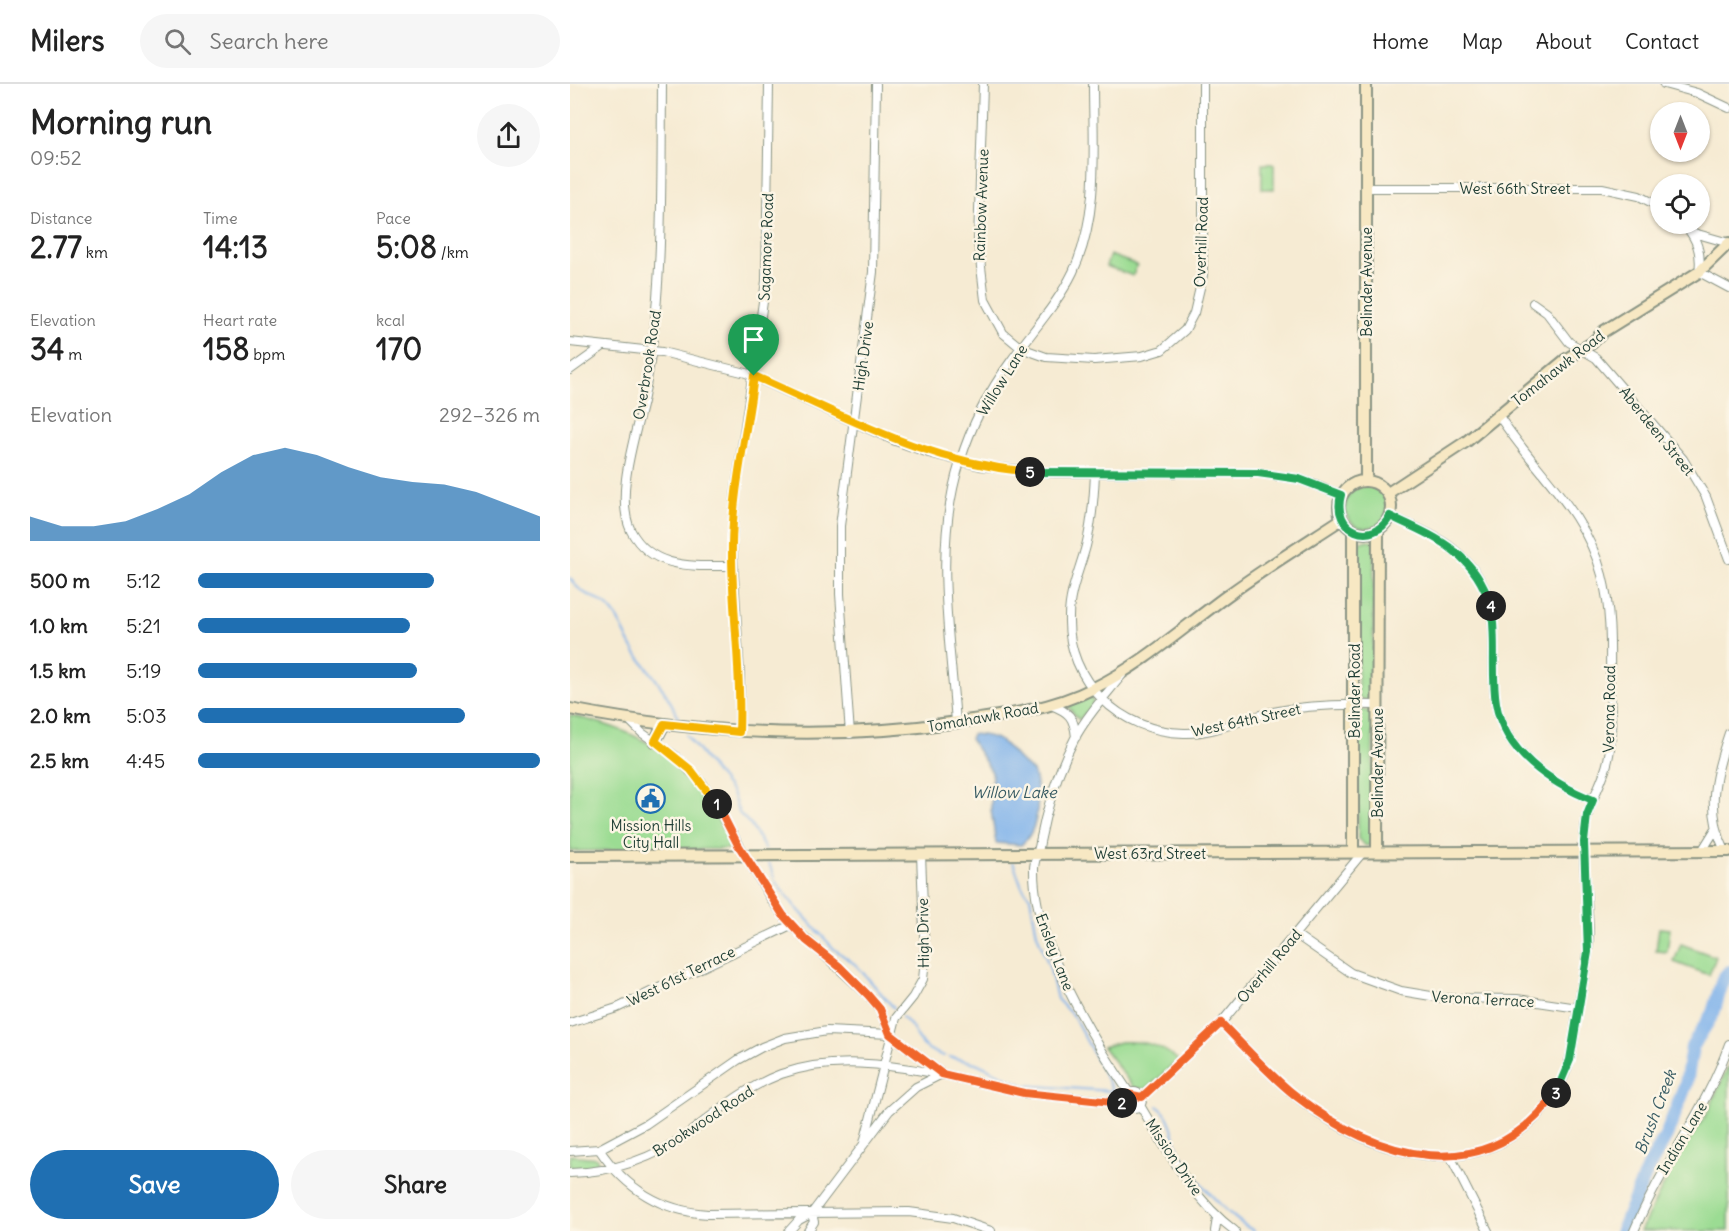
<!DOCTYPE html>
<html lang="en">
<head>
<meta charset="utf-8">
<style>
  :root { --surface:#fff; --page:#f6f6f6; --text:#222; --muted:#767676; --line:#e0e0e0; --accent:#1f6fb2 }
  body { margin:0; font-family:Delius,sans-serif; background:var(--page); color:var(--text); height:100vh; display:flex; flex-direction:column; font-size:22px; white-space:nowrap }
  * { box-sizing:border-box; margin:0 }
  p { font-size:20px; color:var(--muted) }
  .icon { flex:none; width:33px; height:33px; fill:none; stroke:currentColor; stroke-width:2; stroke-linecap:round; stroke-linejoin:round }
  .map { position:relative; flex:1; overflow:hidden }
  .sheet { display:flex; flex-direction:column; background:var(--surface); width:570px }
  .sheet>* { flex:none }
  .needle { width:39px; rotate:180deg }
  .tools { position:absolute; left:1080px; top:18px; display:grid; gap:12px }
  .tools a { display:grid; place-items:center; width:60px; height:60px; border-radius:50%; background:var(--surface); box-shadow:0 2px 4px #0004; font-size:30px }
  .pin { position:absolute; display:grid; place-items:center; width:51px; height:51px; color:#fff; margin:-62px -26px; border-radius:50% 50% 50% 0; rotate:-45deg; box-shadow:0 0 6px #0007 }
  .pin .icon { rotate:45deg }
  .km { position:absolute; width:30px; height:30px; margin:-15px; border-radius:50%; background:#222; color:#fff; font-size:16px; line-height:30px; text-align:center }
  .round { display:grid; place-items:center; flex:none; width:63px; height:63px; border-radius:32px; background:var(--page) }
  .head { display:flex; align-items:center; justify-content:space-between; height:102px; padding:0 30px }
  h1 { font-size:33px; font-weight:800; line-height:45px }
  .figures { display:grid; grid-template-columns:repeat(3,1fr); gap:9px; height:102px; padding:6px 30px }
  .figures div { display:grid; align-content:center }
  .figures b { font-size:30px; font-weight:800 }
  .figures small { font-size:16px; font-weight:400 }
  .figures p { font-size:16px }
  .chart { height:168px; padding:12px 30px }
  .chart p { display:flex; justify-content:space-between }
  .chart svg { width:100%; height:108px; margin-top:6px; fill:var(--accent); opacity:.7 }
  .button { display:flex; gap:12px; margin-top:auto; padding:12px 30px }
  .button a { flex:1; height:69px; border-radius:36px; background:var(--accent); color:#fff; font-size:24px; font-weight:800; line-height:69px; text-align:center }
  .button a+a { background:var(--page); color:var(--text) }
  ul { padding:0 30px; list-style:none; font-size:20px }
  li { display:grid; grid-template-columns:96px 72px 1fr; align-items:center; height:45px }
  li i { height:15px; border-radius:8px; background:var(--accent) }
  header { display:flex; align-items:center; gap:36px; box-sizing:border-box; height:84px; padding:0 30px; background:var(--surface); border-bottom:2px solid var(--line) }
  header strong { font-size:28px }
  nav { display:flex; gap:33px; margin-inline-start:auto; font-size:21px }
  .search { width:420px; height:54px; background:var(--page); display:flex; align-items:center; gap:15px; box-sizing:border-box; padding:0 21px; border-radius:33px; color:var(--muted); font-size:22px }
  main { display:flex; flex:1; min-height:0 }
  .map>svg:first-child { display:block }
</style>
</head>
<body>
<header>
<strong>Milers</strong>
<div class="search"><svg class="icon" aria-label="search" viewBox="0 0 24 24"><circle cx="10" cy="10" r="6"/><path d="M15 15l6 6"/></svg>Search here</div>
<nav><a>Home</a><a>Map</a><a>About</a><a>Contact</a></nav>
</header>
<main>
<section class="sheet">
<div class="head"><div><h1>Morning run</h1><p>09:52</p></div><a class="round"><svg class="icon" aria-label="share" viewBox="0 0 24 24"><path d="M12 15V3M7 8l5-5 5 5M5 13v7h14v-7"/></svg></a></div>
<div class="figures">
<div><p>Distance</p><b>2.77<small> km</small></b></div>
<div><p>Time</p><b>14:13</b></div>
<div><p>Pace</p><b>5:08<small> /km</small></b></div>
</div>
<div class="figures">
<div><p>Elevation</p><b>34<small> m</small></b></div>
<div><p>Heart rate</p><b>158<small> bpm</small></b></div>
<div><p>kcal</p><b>170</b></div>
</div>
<div class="chart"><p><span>Elevation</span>292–326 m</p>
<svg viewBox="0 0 160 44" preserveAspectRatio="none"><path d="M0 44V34L10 38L20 38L30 36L40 31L50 25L60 16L70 9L80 6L90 9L100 14L110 18L120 20L130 21L140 24L150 29L160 34V44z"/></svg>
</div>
<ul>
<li><b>500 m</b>5:12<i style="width:69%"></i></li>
<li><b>1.0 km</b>5:21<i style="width:62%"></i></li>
<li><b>1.5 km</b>5:19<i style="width:64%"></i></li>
<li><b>2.0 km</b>5:03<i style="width:78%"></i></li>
<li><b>2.5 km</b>4:45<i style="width:100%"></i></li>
</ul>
<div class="button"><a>Save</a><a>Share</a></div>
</section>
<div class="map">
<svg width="1159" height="1147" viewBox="0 0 1159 1147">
  <rect width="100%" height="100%" fill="#fcf5e5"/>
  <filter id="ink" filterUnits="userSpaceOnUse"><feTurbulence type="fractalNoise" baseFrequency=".0167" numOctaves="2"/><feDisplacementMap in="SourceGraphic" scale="12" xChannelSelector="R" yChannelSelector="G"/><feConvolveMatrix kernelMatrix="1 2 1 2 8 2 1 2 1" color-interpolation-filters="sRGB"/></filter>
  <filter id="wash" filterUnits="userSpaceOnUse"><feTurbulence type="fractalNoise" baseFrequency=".008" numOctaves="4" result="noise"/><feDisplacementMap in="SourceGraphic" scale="24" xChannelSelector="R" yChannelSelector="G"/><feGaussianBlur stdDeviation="1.35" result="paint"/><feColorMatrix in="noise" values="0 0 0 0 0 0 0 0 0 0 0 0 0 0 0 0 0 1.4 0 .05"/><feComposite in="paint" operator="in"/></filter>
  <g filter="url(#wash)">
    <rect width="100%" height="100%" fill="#f6ebd3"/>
    <path fill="#9bdc93" stroke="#5d8c64" stroke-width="1.5" d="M692,80H704V105H692Z
      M540,171L567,181L563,192L536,182Z
      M775 423a21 21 0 1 1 42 0a21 21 0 1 1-42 0Z
      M797,456L804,458L803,615L793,616L788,613V459Z
      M519,611L524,619L509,636L496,620Z
      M790,626L803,627L802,760L796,762L788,755V630Z
      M0,631C89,652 118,678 160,757L159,765L0,767Z
      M1089,844L1100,845L1097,868L1086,867Z
      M1111,860L1146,873L1139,891L1104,878Z
      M550,958C574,957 590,960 608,976L580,1002L575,1005L564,1004L533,963Z
      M1159,980V1147H1070L1108,1074L1138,1028Z
      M0,1071L27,1074L28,1081L27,1084L0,1086Z"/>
    <path fill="#7db1eb" stroke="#4e7790" stroke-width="1.5" d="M402,650C442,652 436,670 463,687C470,711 471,744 451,761L426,759L421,726L422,688L400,655Z"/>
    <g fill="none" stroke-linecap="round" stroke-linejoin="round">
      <path stroke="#7db1eb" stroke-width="2" d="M0,494C15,516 24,509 39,524C53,538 55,554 65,568C81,589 99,610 108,634
        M116,651L162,709L169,729L180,740L195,765
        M443,778L452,803L460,813L467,850L480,885L487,915L504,933L543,1007
        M199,779L206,799L224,821L264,865L286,881L324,924
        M332,933C352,948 340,961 374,972
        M379,973L406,979L453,1001L541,1007
        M587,1022C603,1032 602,1051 609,1067C622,1093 658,1133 684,1147"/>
      <path stroke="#7db1eb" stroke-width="14" d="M1052,1147L1077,1086L1096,1052L1116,1000L1122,963L1143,929L1153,895L1159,888"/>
    </g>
  </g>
  <g filter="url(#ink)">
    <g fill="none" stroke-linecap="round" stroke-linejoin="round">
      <defs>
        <path id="street" d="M92,0C91,105 94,210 74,313C66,350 44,412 61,447C82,486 124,482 162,482
          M413,0L408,158L415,216L433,249L451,264L476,273L524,276L572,272L592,266L615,246L624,229L633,191V0
          M1094,0L1127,9L1159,24
          M796,104H1032L1069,112L1090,123
          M1113,140C1127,153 1132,168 1129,188L1159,204
          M1124,149L1159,159
          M963,219L977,229L999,258L1026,274L1113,375L1136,413L1159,475
          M0,258L92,268L176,289L323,356L359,369L410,382L485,389H688L729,395L771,411
          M0,286L32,263
          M525,389C524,414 522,438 516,462C510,485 499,508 499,533C497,597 550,648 614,649C643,650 670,636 698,629C734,621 770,620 807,621
          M820,432C846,444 875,454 895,476C938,521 917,566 926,620C935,668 980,699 1023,716
          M552,591C536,611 517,631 505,654C488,686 477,722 470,758C469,767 464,776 464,785C463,858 520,951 560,1010
          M481,621C499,628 504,633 506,653
          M60,637L72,649L104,671L133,700L203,818L221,841L298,911L310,925L320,950L372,990L454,1009L556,1019
          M386,639C380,551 363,463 390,378C401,342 419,307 441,277C462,247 487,221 503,188C530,130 523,62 523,0
          M169,648L170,591L162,458L165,412L196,197L199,0
          M280,650L270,510V442L303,188L306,0
          M1132,767L1145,746
          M1155,767C1135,725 1145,690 1159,649
          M725,850L781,889L831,907L873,914L947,915L1008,924
          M0,939L47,924L221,841
          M651,939C675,963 697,989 723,1010C782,1058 870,1097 941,1053C970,1035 992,1007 1000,974C1004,958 1005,941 1008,924C1012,900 1019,876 1019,852C1019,816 1011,781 1015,745C1017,720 1033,700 1038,676C1043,654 1041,631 1040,608C1040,569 1042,529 1032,491C1015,426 964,386 929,332
          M556 1016a8 8 0 1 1 16 0a8 8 0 1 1-16 0Z
          M572,1013L651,939L793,768
          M571,1023C596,1065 624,1117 665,1147
          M294,1059L326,934L343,913L353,895L355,876L351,770
          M29,1065C55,1104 91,1127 138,1130L339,1128L383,1134L421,1147
          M0,1067L29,1065L76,1040L168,976L192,963L215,954L257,947L320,950
          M880,1072L918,1147
          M0,1089C44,1088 83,1075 119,1049C148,1027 176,1003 211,990C263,972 316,980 369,990
          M219,1147L229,1136L242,1129L319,1027L346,1003L372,990
          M238,1147L244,1138L242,1129
          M645,1147L647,1134
          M1064,1147C1091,1082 1136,1027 1159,960"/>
        <path id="secondary" d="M796,396V0
          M769 423a26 26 0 1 1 52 0a26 26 0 1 1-52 0Z
          M818,409L897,357L995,276L1022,259L1034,247L1129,188L1159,159
          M783,447V768
          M0,625C129,650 258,657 388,638C433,632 483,625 524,604C573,580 614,543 658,511C695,484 734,460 772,435
          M85,657L94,640
          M807,768L808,446
          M0,772L1159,767"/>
      </defs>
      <use href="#street" stroke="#8a9484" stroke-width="10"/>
      <use href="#secondary" stroke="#8a9484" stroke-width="14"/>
      <use href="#street" stroke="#fff" stroke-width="8"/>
      <use href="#secondary" stroke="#f7e8c3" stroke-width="10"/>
    </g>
  </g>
  <g fill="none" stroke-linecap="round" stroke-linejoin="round" filter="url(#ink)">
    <defs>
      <path id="split-1" d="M147,720L121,686L85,657L94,640L169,648C172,585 161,523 162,460C163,403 177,349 184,292"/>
      <path id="split-2" d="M147,720L167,759L213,831L236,856L270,883L298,911L310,925L320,950L372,990L454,1009L552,1019"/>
      <path id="split-3" d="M552,1019H556L555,1013L557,1010L572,1013L651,939C676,964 699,991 726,1012C808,1076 916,1107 986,1009"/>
      <path id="split-4" d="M921,522C927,554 921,587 926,619C934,668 980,699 1023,716L1017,731L1014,758L1018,868L1000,976L986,1009"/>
      <path id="split-5" d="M460,388L688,389L729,395L771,411C761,447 803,464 820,432C867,454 904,468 921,522"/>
      <path id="split-6" d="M184,292C280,334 354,378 460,388"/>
    </defs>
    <use href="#split-1" stroke="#fff" stroke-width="12"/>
    <use href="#split-2" stroke="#fff" stroke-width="12"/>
    <use href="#split-3" stroke="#fff" stroke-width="12"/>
    <use href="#split-4" stroke="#fff" stroke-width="12"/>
    <use href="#split-5" stroke="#fff" stroke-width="12"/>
    <use href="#split-6" stroke="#fff" stroke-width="12"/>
    <use href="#split-1" stroke="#f5b400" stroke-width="8"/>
    <use href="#split-2" stroke="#f0652b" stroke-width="8"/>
    <use href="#split-3" stroke="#f0652b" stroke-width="8"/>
    <use href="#split-4" stroke="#22a559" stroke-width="8"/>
    <use href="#split-5" stroke="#22a559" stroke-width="8"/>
    <use href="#split-6" stroke="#f5b400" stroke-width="8"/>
  </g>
  <defs>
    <symbol id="civic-ring" viewBox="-11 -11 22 22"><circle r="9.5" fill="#fcf5e5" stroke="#1f6fb2" stroke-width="1.5"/><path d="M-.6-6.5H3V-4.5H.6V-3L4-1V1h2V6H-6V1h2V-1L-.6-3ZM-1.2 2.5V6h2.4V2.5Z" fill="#1f6fb2"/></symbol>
  </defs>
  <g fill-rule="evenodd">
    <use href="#civic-ring" x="64" y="698" width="33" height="33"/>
  </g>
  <g text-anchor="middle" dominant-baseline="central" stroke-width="5" stroke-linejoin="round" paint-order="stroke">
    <g font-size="15" fill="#1f3d34" stroke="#fcf5e5">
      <text x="945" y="104">West 66th Street</text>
      <text transform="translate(411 121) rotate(-88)">Rainbow Avenue</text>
      <text transform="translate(631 158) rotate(-88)">Overhill Road</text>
      <text transform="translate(196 163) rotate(-88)">Sagamore Road</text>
      <text transform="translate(796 198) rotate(-90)">Belinder Avenue</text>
      <text transform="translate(293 272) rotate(-82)">High Drive</text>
      <text transform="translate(77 281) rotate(-81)">Overbrook Road</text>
      <text transform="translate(988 284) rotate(-38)">Tomahawk Road</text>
      <text transform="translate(432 296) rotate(-58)">Willow Lane</text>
      <text transform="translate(1087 347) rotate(51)">Aberdeen Street</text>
      <text transform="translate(784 607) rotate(-90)">Belinder Road</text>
      <text transform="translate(1039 625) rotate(-89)">Verona Road</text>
      <text transform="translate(413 633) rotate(-10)">Tomahawk Road</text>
      <text transform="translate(676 636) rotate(-12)">West 64th Street</text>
      <text transform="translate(807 679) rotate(-90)">Belinder Avenue</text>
      <text x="580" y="769">West 63rd Street</text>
      <text transform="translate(353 849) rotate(-91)">High Drive</text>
      <text transform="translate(485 868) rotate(69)">Ensley Lane</text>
      <text transform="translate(699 882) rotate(-50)">Overhill Road</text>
      <text transform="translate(111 892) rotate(-26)">West 61st Terrace</text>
      <text transform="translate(913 915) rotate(3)">Verona Terrace</text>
      <text transform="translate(133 1037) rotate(-33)">Brookwood Road</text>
      <text transform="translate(1112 1054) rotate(-59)">Indian Lane</text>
      <text transform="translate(604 1073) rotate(56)">Mission Drive</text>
    </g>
    <g font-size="15" fill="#1f3d34" stroke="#fcf5e5">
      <text x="81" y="741">Mission Hills<tspan x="81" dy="17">City Hall</tspan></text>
    </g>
    <g font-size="16" font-style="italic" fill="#365a62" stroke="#fcf5e5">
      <text x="444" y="708">Willow Lake</text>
      <text transform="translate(1085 1028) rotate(-69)">Brush Creek</text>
    </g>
  </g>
</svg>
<div class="tools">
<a><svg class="needle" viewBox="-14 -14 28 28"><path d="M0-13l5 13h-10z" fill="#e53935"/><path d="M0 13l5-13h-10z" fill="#767676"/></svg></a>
<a><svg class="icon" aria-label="locate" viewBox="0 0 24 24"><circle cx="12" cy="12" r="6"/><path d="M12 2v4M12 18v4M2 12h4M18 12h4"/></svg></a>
</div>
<div class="pin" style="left:184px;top:292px;background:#1e9e55"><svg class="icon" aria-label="arrive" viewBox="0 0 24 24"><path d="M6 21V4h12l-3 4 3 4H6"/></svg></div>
<b class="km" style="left:147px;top:720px">1</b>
<b class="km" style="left:552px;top:1019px">2</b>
<b class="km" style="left:986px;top:1009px">3</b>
<b class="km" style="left:921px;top:522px">4</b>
<b class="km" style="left:460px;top:388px">5</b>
</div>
</main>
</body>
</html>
